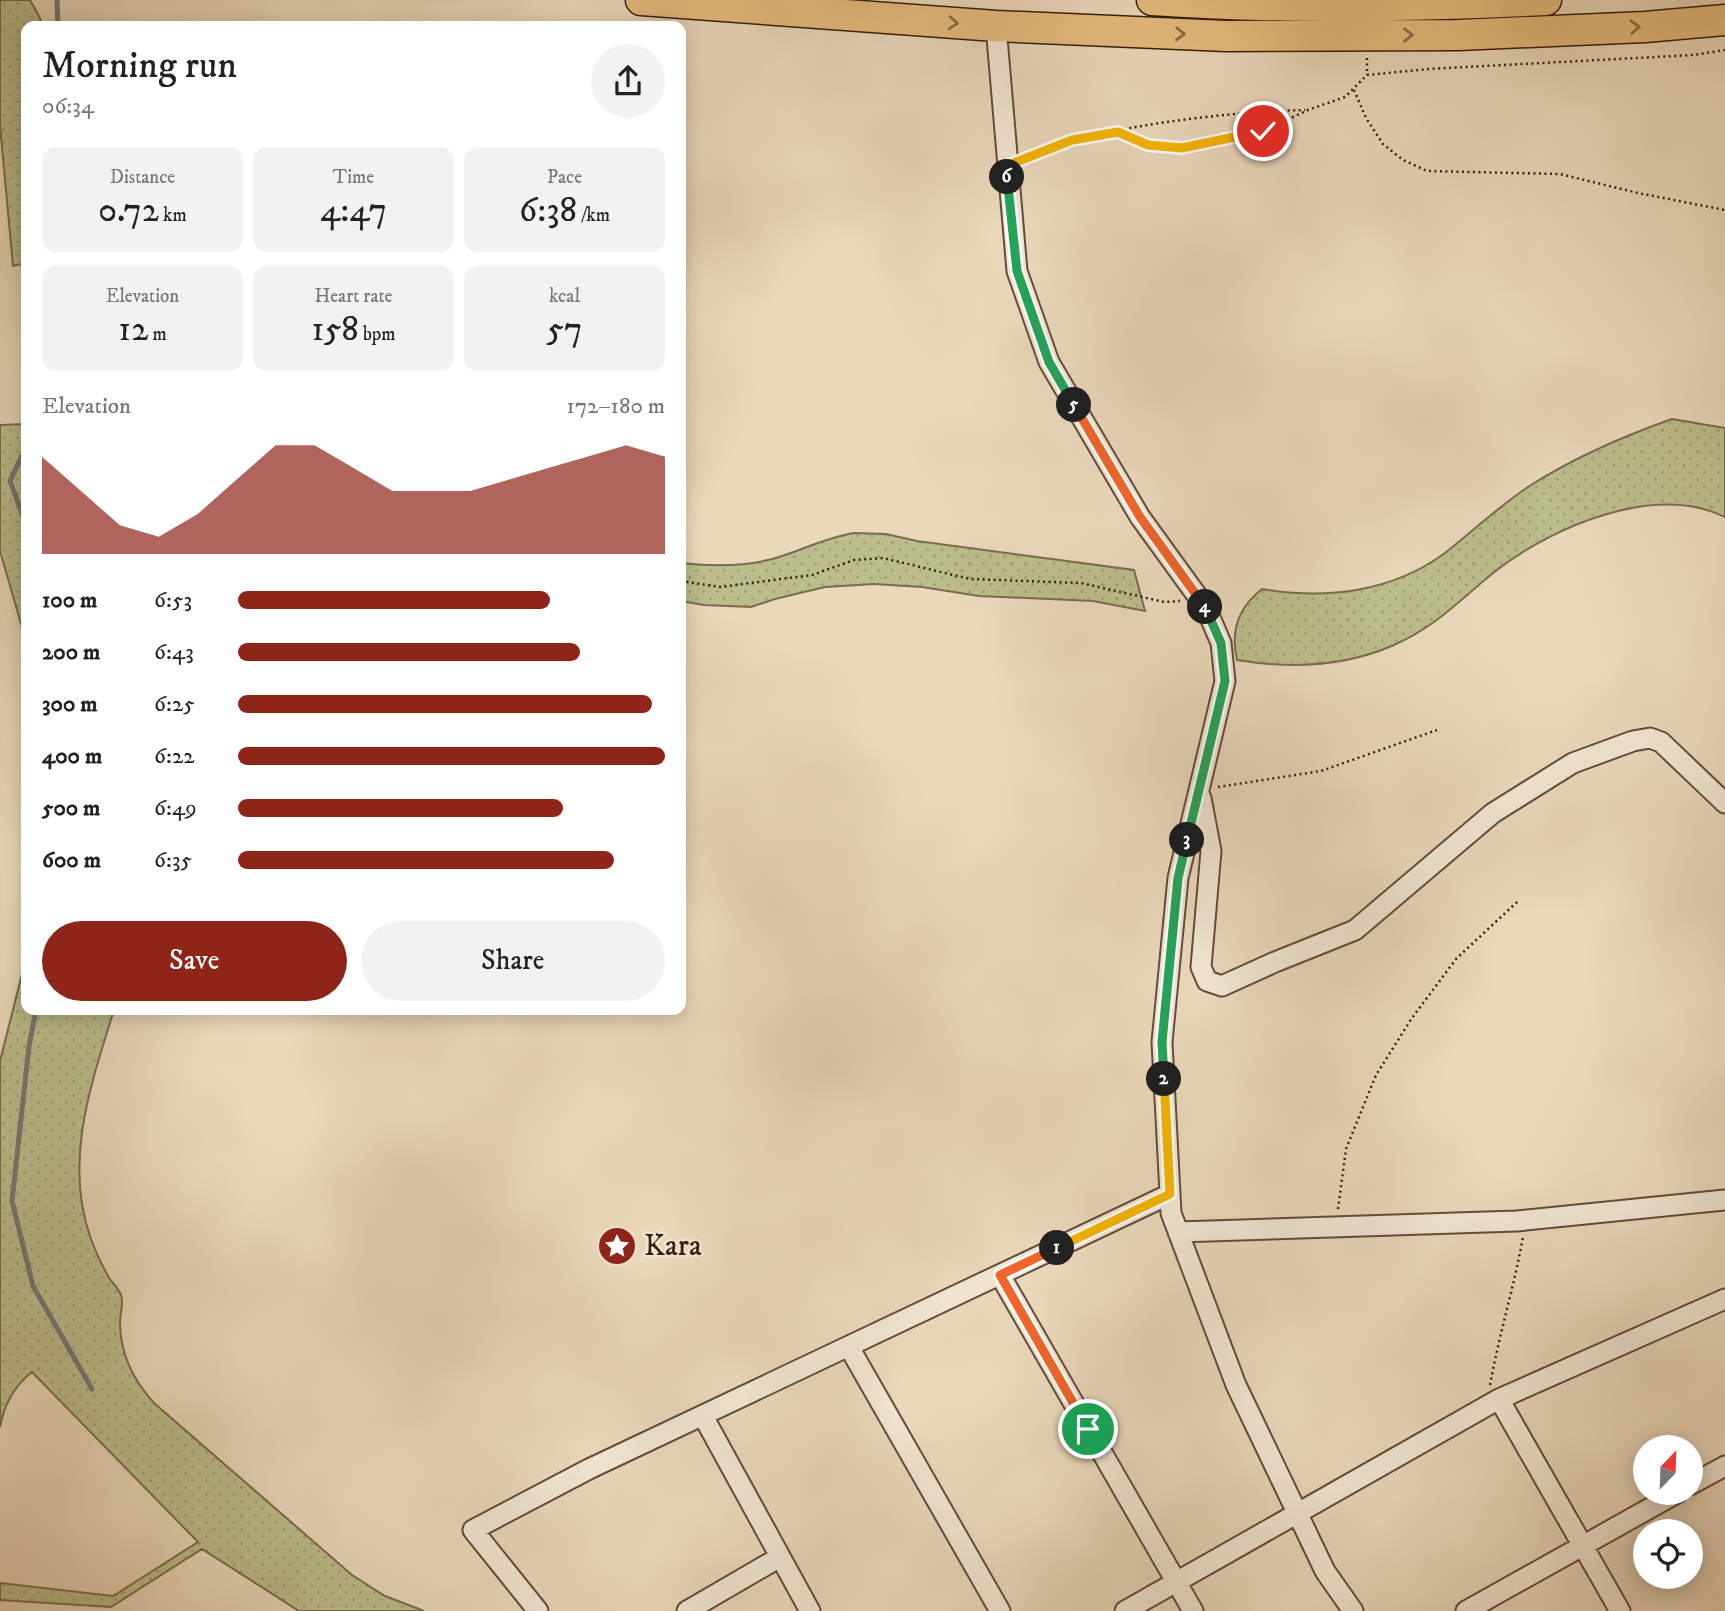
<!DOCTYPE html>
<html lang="en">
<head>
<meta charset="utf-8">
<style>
  :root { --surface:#fff; --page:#f2f2f2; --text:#222; --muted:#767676; --accent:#8f2418 }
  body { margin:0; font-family:"IM FELL DW Pica",serif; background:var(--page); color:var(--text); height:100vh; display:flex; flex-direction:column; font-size:26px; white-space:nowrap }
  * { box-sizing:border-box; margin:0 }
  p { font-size:23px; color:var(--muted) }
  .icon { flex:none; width:38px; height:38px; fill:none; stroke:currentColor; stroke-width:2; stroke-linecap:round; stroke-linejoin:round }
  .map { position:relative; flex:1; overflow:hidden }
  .panel { position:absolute; left:21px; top:21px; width:665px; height:994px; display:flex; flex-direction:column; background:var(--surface); border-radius:14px; box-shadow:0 4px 18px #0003 }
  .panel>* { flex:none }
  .needle { width:46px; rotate:23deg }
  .buttons { position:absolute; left:1633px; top:1435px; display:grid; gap:14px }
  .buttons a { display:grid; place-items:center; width:70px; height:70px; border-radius:50%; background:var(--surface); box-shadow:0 4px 18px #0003; font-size:35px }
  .pin { position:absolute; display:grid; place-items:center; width:60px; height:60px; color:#fff; margin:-30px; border:4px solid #fff; border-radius:50%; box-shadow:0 2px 7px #0007 }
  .km { position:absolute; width:35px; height:35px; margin:-18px; border-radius:50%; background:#222; color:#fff; font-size:19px; line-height:35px; text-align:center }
  .round { display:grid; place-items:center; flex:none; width:74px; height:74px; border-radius:37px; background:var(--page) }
  .head { display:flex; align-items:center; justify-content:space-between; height:119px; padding:0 21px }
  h1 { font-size:38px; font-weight:600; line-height:52px }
  .metrics { display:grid; grid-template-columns:repeat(3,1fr); gap:10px; height:119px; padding:7px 21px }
  .metrics div { display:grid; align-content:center; border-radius:14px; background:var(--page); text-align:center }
  .metrics b { font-size:35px; font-weight:600 }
  .metrics small { font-size:19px; font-weight:400 }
  .metrics p { font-size:19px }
  .chart { height:196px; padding:14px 21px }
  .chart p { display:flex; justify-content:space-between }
  .chart svg { width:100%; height:126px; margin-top:7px; fill:var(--accent); opacity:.7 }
  .action { display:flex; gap:14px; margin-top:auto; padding:14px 21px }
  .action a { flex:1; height:80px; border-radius:42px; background:var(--accent); color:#fff; font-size:28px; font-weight:600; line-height:80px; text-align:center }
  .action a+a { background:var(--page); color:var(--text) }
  ul { padding:0 21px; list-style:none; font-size:23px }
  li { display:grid; grid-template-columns:112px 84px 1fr; align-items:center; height:52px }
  li i { height:18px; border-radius:9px; background:var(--accent) }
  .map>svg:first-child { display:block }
</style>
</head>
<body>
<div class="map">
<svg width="1725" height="1611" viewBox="0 0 1725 1611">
  <defs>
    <pattern id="grass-dots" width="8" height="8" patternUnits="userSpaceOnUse" patternTransform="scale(1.75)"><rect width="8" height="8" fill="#bcbd8c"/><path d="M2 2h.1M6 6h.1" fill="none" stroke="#a2a278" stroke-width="1.8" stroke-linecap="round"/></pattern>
  </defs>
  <rect width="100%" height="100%" fill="#ead8bb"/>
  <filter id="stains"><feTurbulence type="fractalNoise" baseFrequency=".00286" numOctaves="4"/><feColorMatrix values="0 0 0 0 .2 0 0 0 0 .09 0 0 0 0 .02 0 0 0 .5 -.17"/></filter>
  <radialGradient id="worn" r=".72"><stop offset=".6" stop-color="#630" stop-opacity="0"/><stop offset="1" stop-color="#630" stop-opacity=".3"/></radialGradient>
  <path fill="url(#grass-dots)" stroke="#796d4c" stroke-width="2" d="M0,0H30L40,18L42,26H26V263L13,266L0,125Z
    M1672,419L1725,428V517C1655,483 1554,526 1497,570C1460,599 1439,625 1394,645C1344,667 1291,669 1237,660C1230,631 1239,607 1262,589C1326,600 1392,592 1445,553C1473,531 1498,507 1528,487C1573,458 1621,437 1672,419Z
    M26,424V641L0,551V425Z
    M854,533L886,534L917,541L1134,570L1145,611L1093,601L979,596L922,587L874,584L825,587L775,599L751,607L704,605L681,601V563C716,567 752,567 785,555C809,547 829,537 854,533Z
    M26,958V1010H114C91,1084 63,1162 91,1239C96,1253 102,1265 109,1278C113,1283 119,1289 121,1295C124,1302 120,1314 120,1322C120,1354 133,1380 154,1403L352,1575L385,1596L424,1611H299L202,1549L111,1607L0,1600V1583L113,1596L198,1542L32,1372C14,1386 4,1405 0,1427V1061Z"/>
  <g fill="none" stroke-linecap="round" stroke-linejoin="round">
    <path stroke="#737974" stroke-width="5" d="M57,0L58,26
      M26,447L10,481L26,524
      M36,1010L29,1046L12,1201L33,1286L92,1389"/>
    <defs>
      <path id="minor" d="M996,26L1017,271L1049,362L1140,517L1206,608L1221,643L1225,681L1178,878L1162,1042L1171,1213L1236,1385L1325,1571L1353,1611
        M1201,798L1211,851L1201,967L1207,981L1222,986L1275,962L1355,930L1493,813L1573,763L1633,741L1650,738L1661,742L1725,803
        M1178,1232L1517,1221L1725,1200
        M1000,1275L1193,1611
        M849,1347L1000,1611
        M1499,1399L1620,1611
        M703,1416L810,1611
        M1690,1485L1725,1466
        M538,1611L473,1530L589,1469L1170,1194
        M687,1611L780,1557
        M1125,1611L1499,1399L1725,1299
        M1466,1611L1677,1493"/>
      <path id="highway" d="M641,0L996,26L1226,36L1458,35L1645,27L1725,20
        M1152,0C1283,9 1415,6 1546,0"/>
    </defs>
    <use href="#minor" stroke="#634c38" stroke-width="23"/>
    <use href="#highway" stroke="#361d0c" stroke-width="33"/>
    <path stroke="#361d0c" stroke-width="2.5" stroke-dasharray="2 3.5" stroke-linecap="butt" d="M1367,58V75
      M1354,90L1366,118L1383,144L1403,160L1427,171L1560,174L1638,193L1725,210
      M1118,132L1148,145L1182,148L1263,131L1308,110L1345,97L1367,75L1428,69L1693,55L1725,50
      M1024,159C1040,153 1057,144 1074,140C1146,122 1231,112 1305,110
      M681,581L720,587L812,575L854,560L883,558L970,579L1081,583L1164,602L1180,601
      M1218,787L1321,771L1437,730
      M1338,1209L1346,1149L1376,1075L1412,1018L1456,959L1517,902
      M1490,1385C1499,1335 1514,1287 1523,1237"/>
    <use href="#minor" stroke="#f1e6d3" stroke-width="19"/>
    <use href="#highway" stroke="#e5bc7e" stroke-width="30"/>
  </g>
  <defs><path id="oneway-chevron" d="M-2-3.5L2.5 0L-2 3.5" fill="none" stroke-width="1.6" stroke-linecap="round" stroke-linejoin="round" transform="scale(1.75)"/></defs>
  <g stroke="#8e6c45">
    <use href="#oneway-chevron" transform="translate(953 23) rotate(4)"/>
    <use href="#oneway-chevron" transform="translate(1635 27) rotate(-3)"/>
    <use href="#oneway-chevron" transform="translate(1180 34) rotate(2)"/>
    <use href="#oneway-chevron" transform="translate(1408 35)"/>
  </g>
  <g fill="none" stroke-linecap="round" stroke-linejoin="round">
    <defs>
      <path id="split-1" d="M1057,1248L1000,1275L1088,1429"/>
      <path id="split-2" d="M1057,1248L1170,1194L1164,1079"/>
      <path id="split-3" d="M1164,1079L1162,1042L1178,878L1187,840"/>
      <path id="split-4" d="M1187,840L1225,681L1221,643L1205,607"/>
      <path id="split-5" d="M1074,405L1140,517L1205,607"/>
      <path id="split-6" d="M1007,177L1017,271L1049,362L1074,405"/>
      <path id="split-7" d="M1007,177L1006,166L1072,140L1118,132L1148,145L1182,148L1263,131"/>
    </defs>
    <use href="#split-1" stroke="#fff" stroke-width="14"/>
    <use href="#split-2" stroke="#fff" stroke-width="14"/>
    <use href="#split-3" stroke="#fff" stroke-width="14"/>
    <use href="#split-4" stroke="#fff" stroke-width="14"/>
    <use href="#split-5" stroke="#fff" stroke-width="14"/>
    <use href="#split-6" stroke="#fff" stroke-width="14"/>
    <use href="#split-7" stroke="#fff" stroke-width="14"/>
    <use href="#split-1" stroke="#f0652b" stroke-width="9"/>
    <use href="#split-2" stroke="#f5b400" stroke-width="9"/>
    <use href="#split-3" stroke="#22a559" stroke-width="9"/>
    <use href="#split-4" stroke="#22a559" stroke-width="9"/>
    <use href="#split-5" stroke="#f0652b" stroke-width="9"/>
    <use href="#split-6" stroke="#22a559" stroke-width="9"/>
    <use href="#split-7" stroke="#f5b400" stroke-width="9"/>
  </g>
  <defs>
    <symbol id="sight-disc" viewBox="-11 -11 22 22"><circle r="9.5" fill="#8f2418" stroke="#f1e6d3"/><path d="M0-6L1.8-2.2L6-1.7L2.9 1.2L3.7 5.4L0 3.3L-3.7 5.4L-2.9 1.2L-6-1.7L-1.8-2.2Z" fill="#fff"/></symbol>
  </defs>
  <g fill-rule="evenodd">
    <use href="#sight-disc" x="595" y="1224" width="44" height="44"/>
  </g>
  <g text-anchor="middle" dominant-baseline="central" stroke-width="5" stroke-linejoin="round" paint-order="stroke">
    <g font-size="30" fill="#361d0c" stroke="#f1e6d3" text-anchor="start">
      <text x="644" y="1246">Kara</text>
    </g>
  </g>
  <rect width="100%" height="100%" filter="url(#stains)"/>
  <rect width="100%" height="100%" fill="url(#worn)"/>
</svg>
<div class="buttons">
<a><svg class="needle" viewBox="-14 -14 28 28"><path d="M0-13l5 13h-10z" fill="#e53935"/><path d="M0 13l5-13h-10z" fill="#767676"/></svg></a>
<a><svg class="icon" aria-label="locate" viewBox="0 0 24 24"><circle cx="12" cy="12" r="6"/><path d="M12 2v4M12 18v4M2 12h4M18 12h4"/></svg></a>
</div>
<div class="pin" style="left:1088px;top:1429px;background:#1e9e55"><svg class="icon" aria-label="arrive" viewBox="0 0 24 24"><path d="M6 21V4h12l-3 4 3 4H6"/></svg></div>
<div class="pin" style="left:1263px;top:131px;background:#d93025"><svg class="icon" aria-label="check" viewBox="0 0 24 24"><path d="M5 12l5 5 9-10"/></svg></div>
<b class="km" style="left:1057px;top:1248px">1</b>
<b class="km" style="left:1164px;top:1079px">2</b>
<b class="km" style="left:1187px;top:840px">3</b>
<b class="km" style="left:1205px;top:607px">4</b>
<b class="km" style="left:1074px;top:405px">5</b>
<b class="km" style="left:1007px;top:177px">6</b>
<section class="panel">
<div class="head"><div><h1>Morning run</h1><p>06:34</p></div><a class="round"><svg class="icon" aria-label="share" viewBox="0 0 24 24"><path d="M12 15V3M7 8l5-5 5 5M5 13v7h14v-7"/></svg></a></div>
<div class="metrics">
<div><p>Distance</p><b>0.72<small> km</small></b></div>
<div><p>Time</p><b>4:47</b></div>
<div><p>Pace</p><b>6:38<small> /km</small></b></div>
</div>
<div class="metrics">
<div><p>Elevation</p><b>12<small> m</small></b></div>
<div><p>Heart rate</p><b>158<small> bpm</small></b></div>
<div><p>kcal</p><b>57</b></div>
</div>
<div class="chart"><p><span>Elevation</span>172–180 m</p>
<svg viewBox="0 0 160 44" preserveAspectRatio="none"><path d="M0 44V10L10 22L20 34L30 38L40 30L50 18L60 6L70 6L80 14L90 22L100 22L110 22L120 18L130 14L140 10L150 6L160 10V44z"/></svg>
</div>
<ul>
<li><b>100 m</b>6:53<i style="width:73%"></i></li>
<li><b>200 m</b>6:43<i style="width:80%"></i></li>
<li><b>300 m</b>6:25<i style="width:97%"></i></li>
<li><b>400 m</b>6:22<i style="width:100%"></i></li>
<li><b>500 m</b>6:49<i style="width:76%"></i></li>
<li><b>600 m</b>6:35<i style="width:88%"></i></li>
</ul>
<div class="action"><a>Save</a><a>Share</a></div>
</section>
</div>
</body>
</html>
